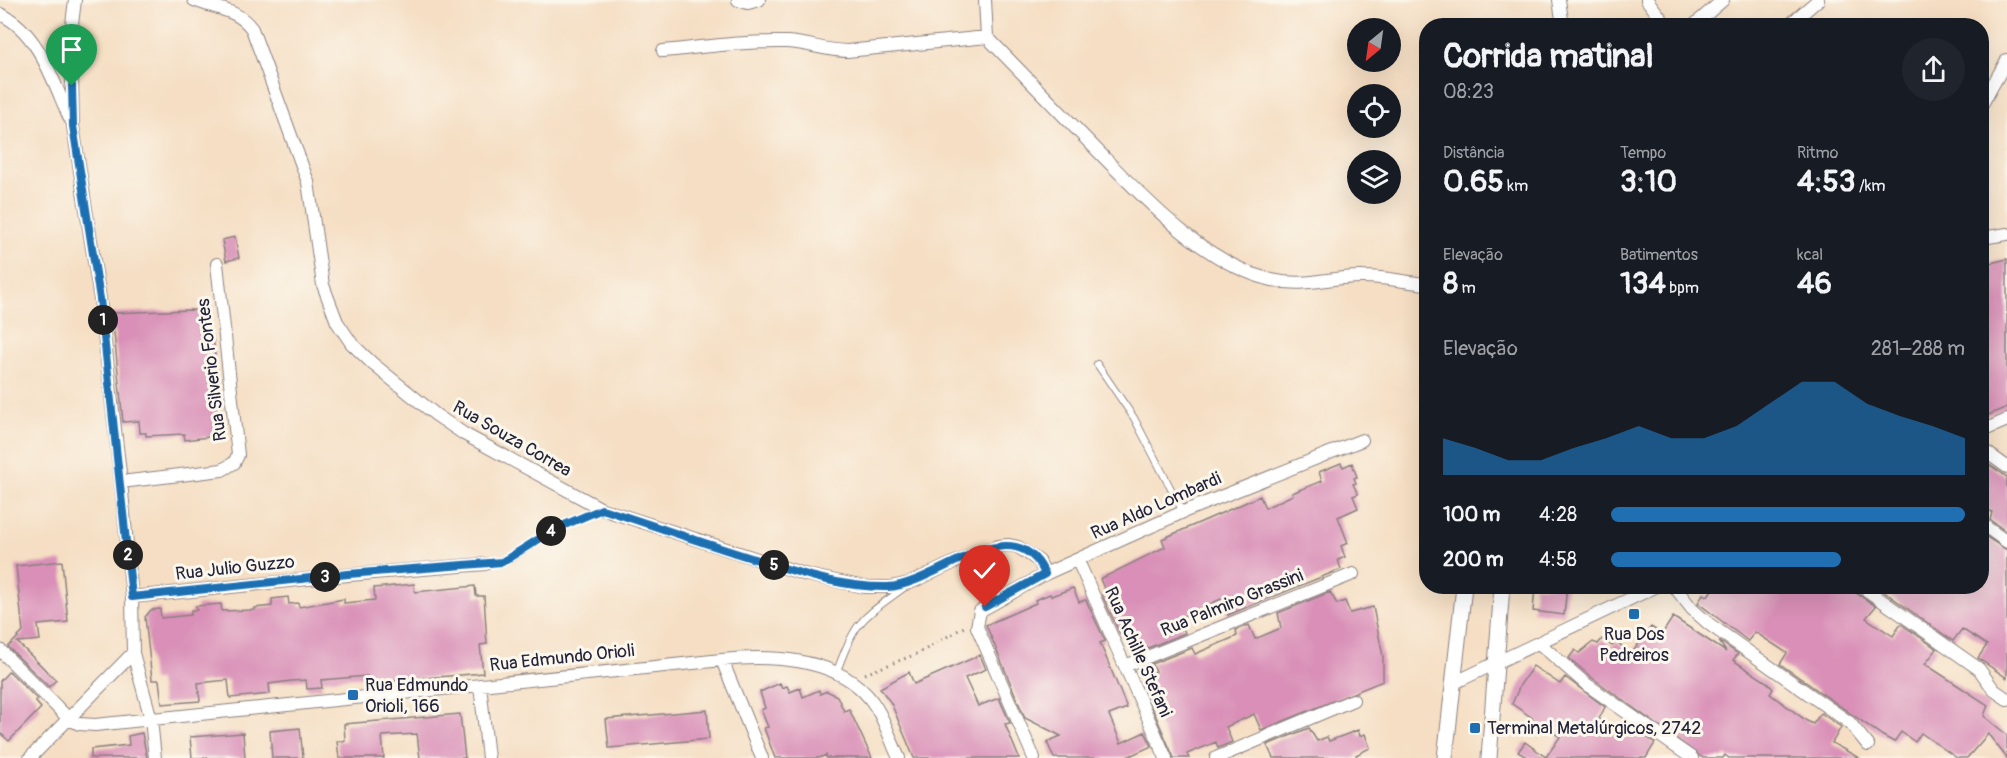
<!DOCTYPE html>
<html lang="pt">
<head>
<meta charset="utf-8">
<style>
  :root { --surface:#171b24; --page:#20242c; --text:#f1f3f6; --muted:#9ea1a6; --accent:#1f6fb2 }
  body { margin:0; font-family:Pangolin,sans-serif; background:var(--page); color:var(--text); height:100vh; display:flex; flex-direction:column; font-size:22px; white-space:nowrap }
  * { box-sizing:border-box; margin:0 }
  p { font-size:20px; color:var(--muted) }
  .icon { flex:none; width:33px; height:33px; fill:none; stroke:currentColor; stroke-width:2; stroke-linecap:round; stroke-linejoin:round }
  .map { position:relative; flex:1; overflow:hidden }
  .details { position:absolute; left:1419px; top:18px; width:570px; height:576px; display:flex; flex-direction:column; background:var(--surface); border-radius:24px; box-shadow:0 6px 24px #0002 }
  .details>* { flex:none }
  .needle { width:39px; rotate:209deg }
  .fabs { position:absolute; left:1347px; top:18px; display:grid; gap:12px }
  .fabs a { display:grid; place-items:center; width:54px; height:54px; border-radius:50%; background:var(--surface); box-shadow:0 6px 24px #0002; font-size:30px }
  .pin { position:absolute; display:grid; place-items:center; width:51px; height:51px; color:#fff; margin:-62px -26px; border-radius:50% 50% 50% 0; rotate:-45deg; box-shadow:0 0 6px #0007 }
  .pin .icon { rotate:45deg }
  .km { position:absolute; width:30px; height:30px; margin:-15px; border-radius:50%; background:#222; color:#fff; font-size:16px; line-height:30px; text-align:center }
  .round { display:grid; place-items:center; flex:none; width:63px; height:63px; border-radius:32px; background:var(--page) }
  .summary { display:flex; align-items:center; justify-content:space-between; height:102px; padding:0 24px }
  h1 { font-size:33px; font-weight:700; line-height:45px }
  .figures { display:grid; grid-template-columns:repeat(3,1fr); gap:9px; height:102px; padding:6px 24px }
  .figures div { display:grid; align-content:center }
  .figures b { font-size:30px; font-weight:700 }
  .figures small { font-size:16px; font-weight:400 }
  .figures p { font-size:16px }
  .chart { height:168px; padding:12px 24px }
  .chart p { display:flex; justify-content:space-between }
  .chart svg { width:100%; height:108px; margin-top:6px; fill:var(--accent); opacity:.7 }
  ul { padding:0 24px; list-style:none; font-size:20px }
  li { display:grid; grid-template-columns:96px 72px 1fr; align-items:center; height:45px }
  li i { height:15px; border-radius:8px; background:var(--accent) }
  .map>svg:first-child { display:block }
</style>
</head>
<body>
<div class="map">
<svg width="2007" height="758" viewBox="0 0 2007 758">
  <rect width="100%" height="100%" fill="#fbf7ec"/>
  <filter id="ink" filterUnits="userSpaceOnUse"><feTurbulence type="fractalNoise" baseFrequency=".0167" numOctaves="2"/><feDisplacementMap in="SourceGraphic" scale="12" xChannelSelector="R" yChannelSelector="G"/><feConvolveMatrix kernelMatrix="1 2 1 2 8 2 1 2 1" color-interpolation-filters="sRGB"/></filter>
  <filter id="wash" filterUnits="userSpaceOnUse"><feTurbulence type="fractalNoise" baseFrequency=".008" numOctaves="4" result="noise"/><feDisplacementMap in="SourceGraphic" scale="24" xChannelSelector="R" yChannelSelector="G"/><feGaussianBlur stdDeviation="1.35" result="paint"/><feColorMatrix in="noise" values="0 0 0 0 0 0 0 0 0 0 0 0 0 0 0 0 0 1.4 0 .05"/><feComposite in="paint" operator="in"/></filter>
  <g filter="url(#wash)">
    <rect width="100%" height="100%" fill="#f5dec3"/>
    <g id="blocks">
      <path fill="#d98fb7" d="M235,237L239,258L226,261L222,240Z
        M2007,259V407L1986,416L1982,408V265Z
        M190,310L201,311L204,337H213L222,424L215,425L216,436L185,440L184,434L146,436V433H140L139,421L123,422L112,313Z
        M1982,460L2007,477V532L1990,520L1992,512L1982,505Z
        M1341,463L1343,467L1352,463L1357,477L1354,478L1356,483L1353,484L1358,494L1353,496L1358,508L1338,517L1348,543L1341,546L1345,557L1338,560L1341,569L1228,615L1221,599L1179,618L1185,633L1143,650L1139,642L1127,637L1125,632L1120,634L1102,595L1106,593L1100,579L1165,547L1162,539L1224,512L1260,496L1265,508L1293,495L1292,493L1322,481L1319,472Z
        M1982,534L2007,550V678L1978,658L1987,645L1962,629L1953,641L1876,586H1982Z
        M62,561L68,622L38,625L40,640L17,642L56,680L49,687L8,647L23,632L16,566Z
        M414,584L415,592L475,586L476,596H484L487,644L480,645L483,673L368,683L367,676L321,680L322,688L307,689L306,680L291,681L269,684L270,694L230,698L228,680L198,683L200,701L162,704L159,680H152L145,617L151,610L160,609L161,618L191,615V610H197L196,606L221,604L222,611L255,610V608L272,606V599L288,597L289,604L298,603L299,607L344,599V603L375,600L374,588Z
        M1535,586H1567L1564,615L1533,611Z
        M1714,586H1853L1856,593L1876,606L1866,618L1893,636L1901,624L1937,649L1925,664L1988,705L1984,716L2007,735V758L1988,734L1967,758H1957L1921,733L1915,742L1901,732L1894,742L1883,736L1780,664L1787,653L1755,632L1748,641L1698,603L1703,594L1708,596Z
        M1073,588L1079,602L1086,600L1105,641L1100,643L1127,708L1109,715L1121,743L1145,732L1152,746L1125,758H1054L1047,742L1061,736L1025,718L986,625L1036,603L1035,600L1050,594L1051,596Z
        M1330,592L1337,604L1345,601L1350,613L1373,607L1383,656V681L1261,730L1254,714L1226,727L1232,742L1218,748L1216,742L1187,754L1189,758H1174L1142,684L1147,675L1156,671L1151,664L1192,648L1195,654L1237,636L1236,630L1249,625L1255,639L1281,628L1278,613Z
        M1673,617L1726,652L1719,641L1738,654L1733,660L1768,683L1773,689L1770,694L1807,721L1813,724L1821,713L1841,727L1832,743L1859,758H1729L1725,755L1723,758H1703L1591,677L1569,658L1575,650L1579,653L1593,642L1598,644L1602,639L1612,646L1616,642L1632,653L1651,627L1662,634Z
        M980,655L986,669L965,678L978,706L999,698L1010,723L1005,724L1019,758H914L891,703L880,688L909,672L914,684Z
        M1533,666L1560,684L1565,677L1605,707L1599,719L1624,737L1631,725L1655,743L1646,758H1528L1518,752L1525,742L1546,757L1560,737L1512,704L1520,685Z
        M9,671L37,699L35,701L41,708L9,741L0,733V681Z
        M780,683L782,688L787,686L790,692L800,688L803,697L819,690L820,694L827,691L837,696L844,711L849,709L872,758H827L826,755L819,758H775L764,728L768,727L761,710L765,708L760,692Z
        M707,710L709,739L609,748L606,719Z
        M460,714L465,758H420L417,734L382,736L384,758H339L337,741H345L344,724Z
        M300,728L303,758H272L270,731Z
        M1309,728L1317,741L1327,737L1329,741L1358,730L1360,736L1365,734L1370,748L1356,755L1357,758H1273L1267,745Z
        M142,733L147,758H91V749L129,745L128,736Z
        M243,733L245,758H192L190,737Z"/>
    </g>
  </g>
  <g filter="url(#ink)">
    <use href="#blocks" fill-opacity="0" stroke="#8c807f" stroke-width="1.5"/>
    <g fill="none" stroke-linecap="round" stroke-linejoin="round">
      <defs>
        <path id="service" d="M1097,364L1134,418L1183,512
          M485,564L510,559L555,529L601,509
          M836,674C855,620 860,620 905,587"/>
        <path id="minor" d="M75,0L71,32L73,126L100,299L121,482L132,597L133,653L151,719L155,758
          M194,0C216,9 238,9 252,29L308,182L323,285L337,322L352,344L373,364L436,415L464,434L602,509L807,575L865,587H891L910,583L953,563L998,546L1009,545L1018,547L1039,561L1045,574
          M738,0L748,3L759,0
          M985,0L987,37C1022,73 1057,109 1092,145C1140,194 1203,264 1272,280C1307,288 1331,276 1363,277C1384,277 1406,282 1426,284
          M1559,0L1563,26
          M1647,0L1667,26
          M0,14C39,31 54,84 70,119
          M1693,26L1723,0
          M1788,26L1818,0
          M663,51C704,47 745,41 787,42C808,43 826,51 847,51L987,37
          M1982,104L2007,60
          M1982,238L2007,234
          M1982,431L2007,420
          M1982,449L2007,467
          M121,482L222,470L234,463L238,455L217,264
          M1982,524L2007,542
          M1078,561L1166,758
          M1674,586L1692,609L1709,624L1850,723L1868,745
          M1861,586L1979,669L1994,690L2007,699
          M132,597L348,575L485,564
          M1540,644L1586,684L1692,758
          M0,650L69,719L79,724L95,725L722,660C767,655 831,657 865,693C882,710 889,737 899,758
          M722,660L762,758
          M1125,666L1353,574
          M1454,683L1657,586
          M480,685L488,758
          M30,758L133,653
          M1034,758L977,627L980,611L1045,574L1183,512L1362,440
          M1216,758L1353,700"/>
        <path id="tertiary" d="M1445,758L1464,586
          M1489,758L1502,586"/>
      </defs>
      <use href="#service" stroke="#8c807f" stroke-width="8"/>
      <use href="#minor" stroke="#8c807f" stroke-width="14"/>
      <use href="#tertiary" stroke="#8c807f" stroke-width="17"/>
      <path stroke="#8c807f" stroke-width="3" stroke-dasharray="1.5 4.5" stroke-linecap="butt" d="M865,674L919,653L964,627"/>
      <use href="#service" stroke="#fff" stroke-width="6"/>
      <use href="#minor" stroke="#fff" stroke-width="12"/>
      <use href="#tertiary" stroke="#fff" stroke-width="15"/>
    </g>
  </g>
  <g fill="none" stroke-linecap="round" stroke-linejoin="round" filter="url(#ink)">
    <defs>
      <path id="route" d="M72,86L73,126L100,299L132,597L348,574L502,562L555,529L602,509C659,527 714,547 771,564C809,576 848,588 888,587C936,585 1014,505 1045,574L985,607"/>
    </defs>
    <use href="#route" stroke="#fff" stroke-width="12"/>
    <use href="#route" stroke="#1f6fb2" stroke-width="8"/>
  </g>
  <g fill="#1f6fb2" stroke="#fbf7ec" stroke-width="2">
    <rect x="1628" y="608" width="12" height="12" rx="3"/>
    <rect x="347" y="689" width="12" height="12" rx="3"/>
    <rect x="1469" y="722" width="12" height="12" rx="3"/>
  </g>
  <g text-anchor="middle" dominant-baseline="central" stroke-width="6" stroke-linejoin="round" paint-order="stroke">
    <g font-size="18" fill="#22223b" stroke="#fbf7ec">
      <text transform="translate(212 370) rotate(-97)">Rua Silverio Fontes</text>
      <text transform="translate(512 439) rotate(30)">Rua Souza Correa</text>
      <text transform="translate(1156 506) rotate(-24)">Rua Aldo Lombardi</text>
      <text transform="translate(235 568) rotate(-6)">Rua Julio Guzzo</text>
      <text transform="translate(1232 603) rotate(-22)">Rua Palmiro Grassini</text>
      <text transform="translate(1138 652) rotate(66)">Rua Achille Stefani</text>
      <text transform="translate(562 658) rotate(-6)">Rua Edmundo Orioli</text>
    </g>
    <g font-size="18" fill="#22223b" stroke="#fbf7ec" text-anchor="start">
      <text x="1634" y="634" text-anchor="middle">Rua Dos<tspan x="1634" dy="21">Pedreiros</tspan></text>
      <text x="365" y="685">Rua Edmundo<tspan x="365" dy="21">Orioli, 166</tspan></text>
      <text x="1487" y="728">Terminal Metalúrgicos, 2742</text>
    </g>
  </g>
</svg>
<div class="fabs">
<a><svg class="needle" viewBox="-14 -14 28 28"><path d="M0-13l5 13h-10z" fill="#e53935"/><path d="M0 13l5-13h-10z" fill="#9ea1a6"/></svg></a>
<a><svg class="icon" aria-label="locate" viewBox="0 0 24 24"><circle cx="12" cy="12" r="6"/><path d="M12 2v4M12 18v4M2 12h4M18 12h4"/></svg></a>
<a><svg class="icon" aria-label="layers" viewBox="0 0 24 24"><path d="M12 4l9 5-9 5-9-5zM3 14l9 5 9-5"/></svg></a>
</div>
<div class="pin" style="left:72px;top:86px;background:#1e9e55"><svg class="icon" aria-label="arrive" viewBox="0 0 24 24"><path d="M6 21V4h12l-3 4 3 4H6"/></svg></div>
<div class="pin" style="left:985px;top:607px;background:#d93025"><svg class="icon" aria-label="check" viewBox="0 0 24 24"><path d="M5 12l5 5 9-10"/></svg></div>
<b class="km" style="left:103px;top:320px">1</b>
<b class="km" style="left:128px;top:555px">2</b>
<b class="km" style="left:325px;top:577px">3</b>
<b class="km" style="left:551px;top:531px">4</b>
<b class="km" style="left:774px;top:565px">5</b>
<section class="details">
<div class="summary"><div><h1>Corrida matinal</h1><p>08:23</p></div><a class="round"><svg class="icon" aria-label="share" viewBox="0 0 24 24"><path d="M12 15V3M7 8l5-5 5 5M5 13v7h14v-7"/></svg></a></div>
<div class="figures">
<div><p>Distância</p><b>0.65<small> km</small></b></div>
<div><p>Tempo</p><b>3:10</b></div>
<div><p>Ritmo</p><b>4:53<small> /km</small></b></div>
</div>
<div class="figures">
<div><p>Elevação</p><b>8<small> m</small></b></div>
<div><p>Batimentos</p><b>134<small> bpm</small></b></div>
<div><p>kcal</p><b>46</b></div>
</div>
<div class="chart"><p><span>Elevação</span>281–288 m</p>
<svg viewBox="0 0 160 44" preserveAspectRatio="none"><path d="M0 44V29L10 33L20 38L30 38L40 33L50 29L60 24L70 29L80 29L90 24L100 15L110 6L120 6L130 15L140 20L150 24L160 29V44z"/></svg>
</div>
<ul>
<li><b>100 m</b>4:28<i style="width:100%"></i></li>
<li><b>200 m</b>4:58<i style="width:65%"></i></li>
</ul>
</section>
</div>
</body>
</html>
